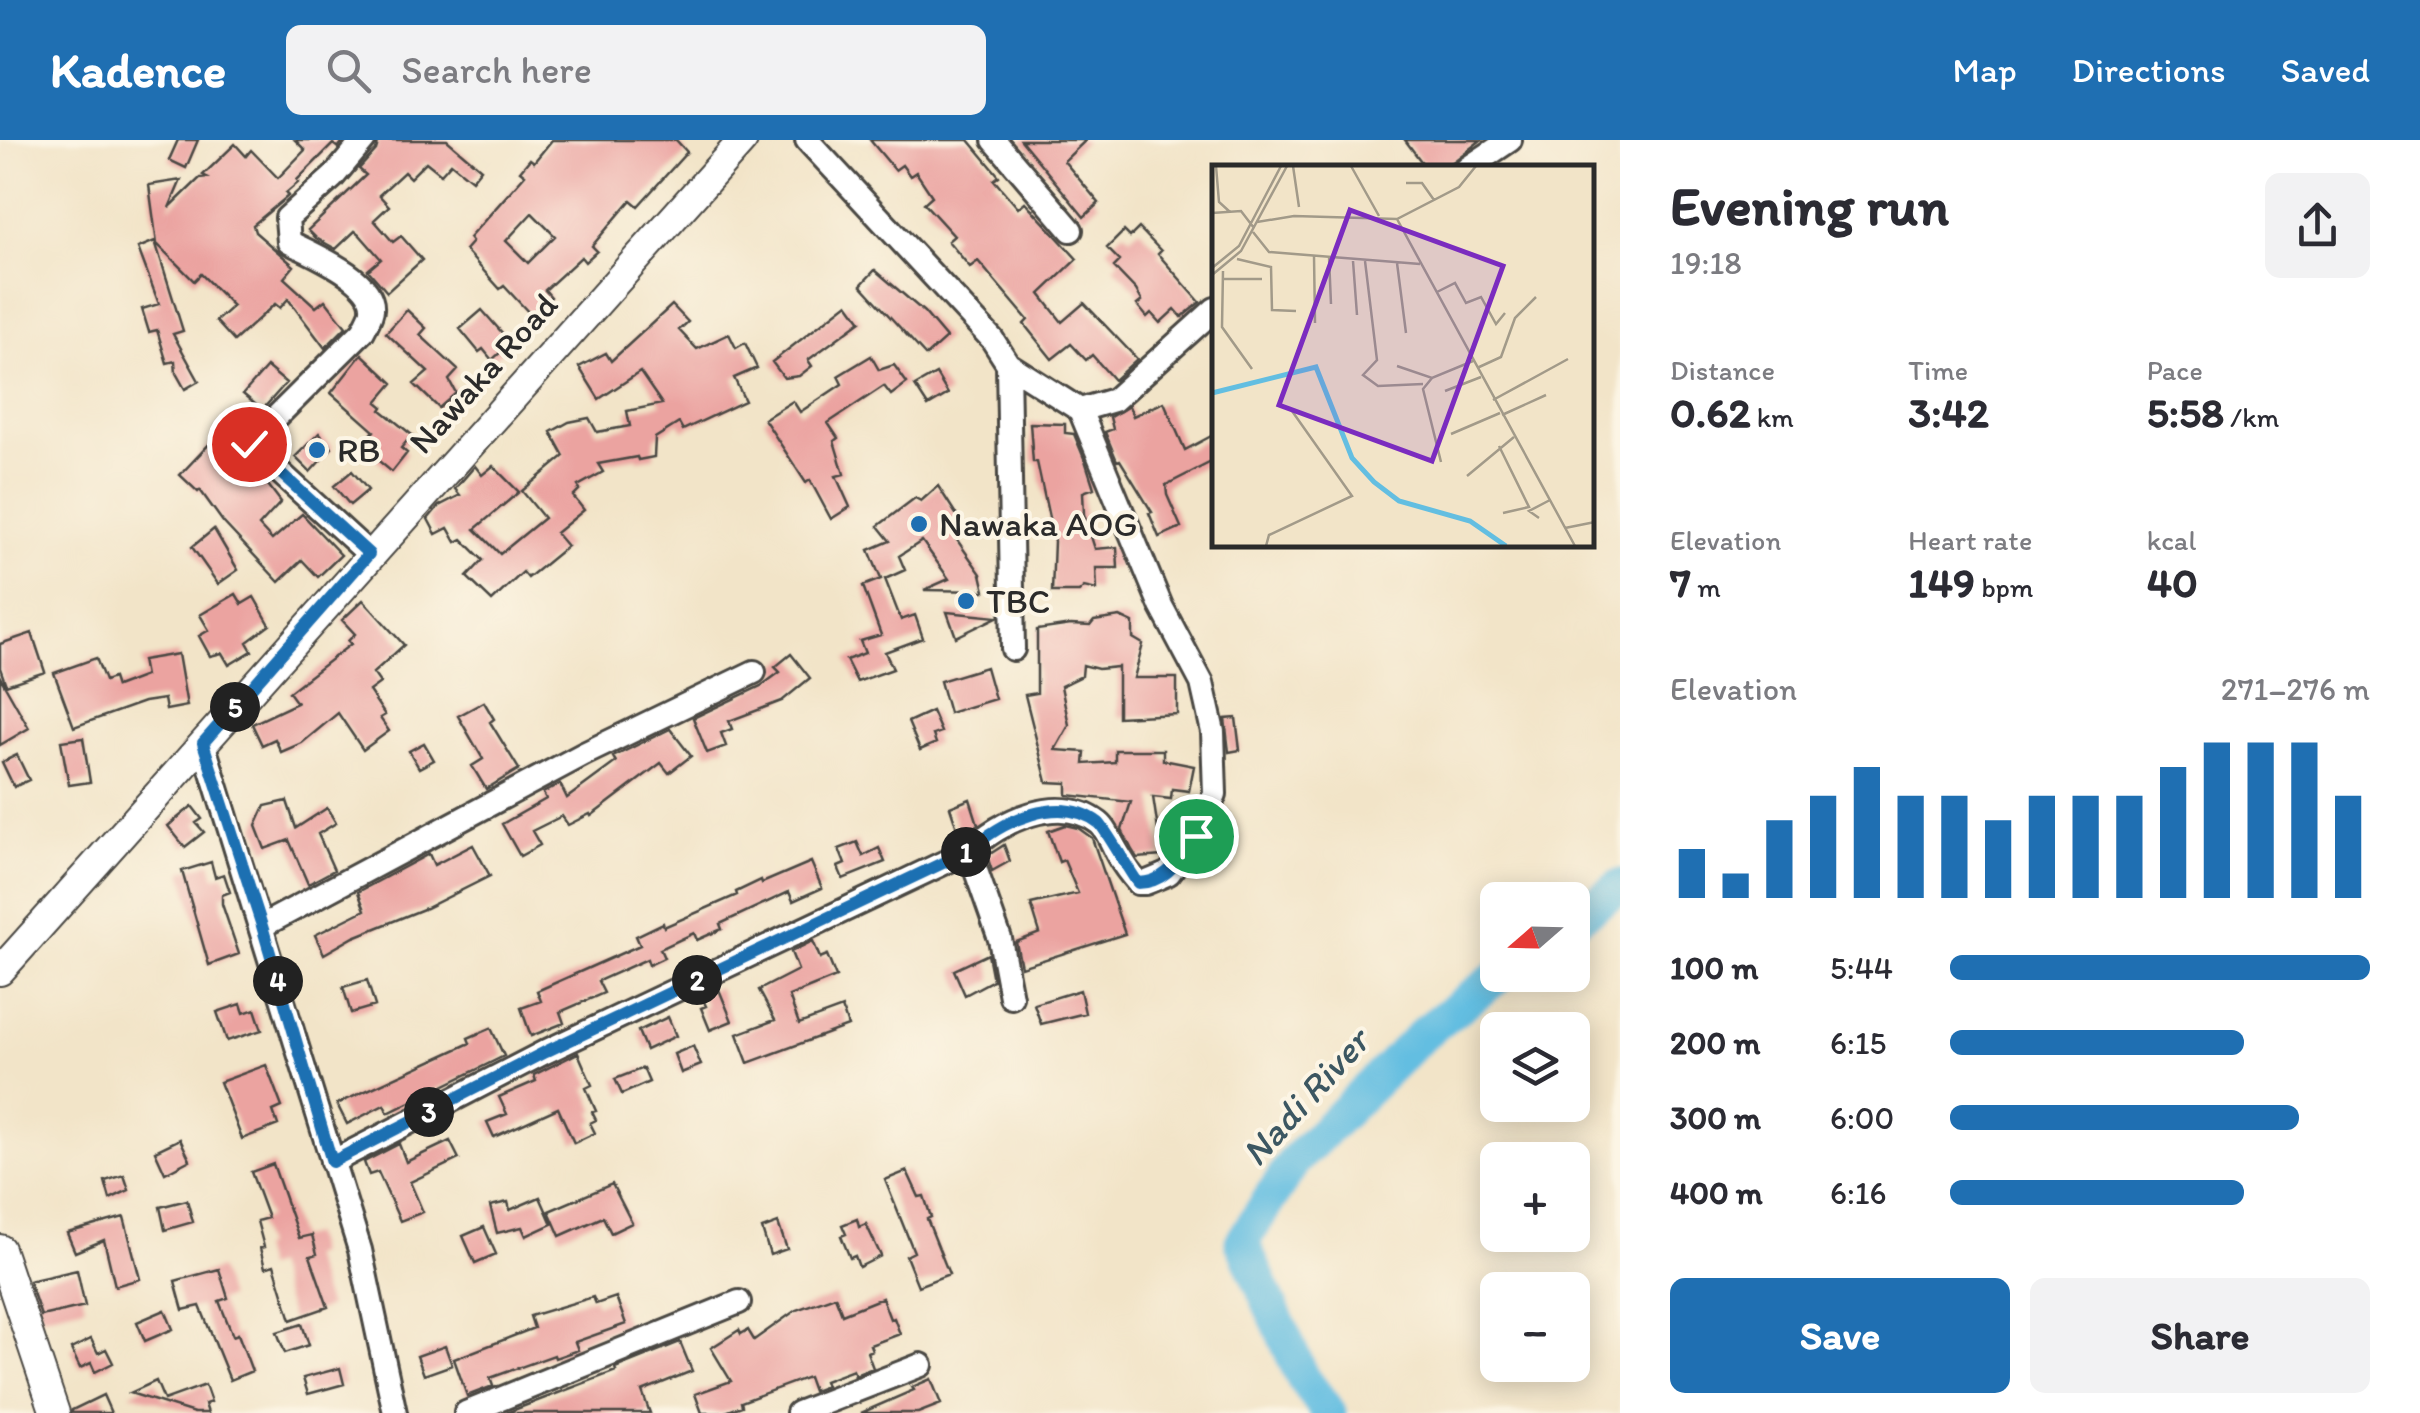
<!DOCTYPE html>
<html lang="en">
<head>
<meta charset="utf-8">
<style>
  :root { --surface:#fff; --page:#f2f2f3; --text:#2b2b33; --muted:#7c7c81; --accent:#1f6fb2 }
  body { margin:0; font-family:Itim,sans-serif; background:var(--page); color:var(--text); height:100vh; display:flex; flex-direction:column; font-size:38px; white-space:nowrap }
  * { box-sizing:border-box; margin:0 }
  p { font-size:32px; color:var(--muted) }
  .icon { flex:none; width:55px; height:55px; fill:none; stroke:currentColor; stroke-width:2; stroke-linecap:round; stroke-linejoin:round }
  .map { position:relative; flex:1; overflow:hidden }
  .details { display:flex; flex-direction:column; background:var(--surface); width:800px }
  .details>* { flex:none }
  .needle { width:65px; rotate:250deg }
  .buttons { position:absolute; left:1480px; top:742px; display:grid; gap:20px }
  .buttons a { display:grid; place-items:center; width:110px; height:110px; border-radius:15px; background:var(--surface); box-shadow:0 5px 25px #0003; font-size:50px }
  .pin { position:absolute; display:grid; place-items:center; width:85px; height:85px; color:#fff; margin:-42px; border:5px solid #fff; border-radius:50%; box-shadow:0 2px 10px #0007 }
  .km { position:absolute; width:50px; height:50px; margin:-25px; border-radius:50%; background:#222; color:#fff; font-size:28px; line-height:50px; text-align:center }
  .round { display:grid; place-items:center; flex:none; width:105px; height:105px; border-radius:15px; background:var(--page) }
  .summary { display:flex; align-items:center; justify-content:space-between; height:170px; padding:0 50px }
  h1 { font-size:55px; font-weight:700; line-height:75px }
  .metrics { display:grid; grid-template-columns:repeat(3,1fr); gap:15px; height:170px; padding:10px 50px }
  .metrics div { display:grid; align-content:center }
  .metrics b { font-size:42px; font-weight:700 }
  .metrics small { font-size:28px; font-weight:400 }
  .metrics p { font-size:28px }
  .chart { height:280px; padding:20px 50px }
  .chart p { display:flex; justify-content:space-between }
  .chart svg { width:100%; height:180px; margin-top:10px; stroke:var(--accent); stroke-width:6 }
  .action { display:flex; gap:20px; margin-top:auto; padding:20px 50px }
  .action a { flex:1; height:115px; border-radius:15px; background:var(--accent); color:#fff; font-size:40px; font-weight:700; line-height:115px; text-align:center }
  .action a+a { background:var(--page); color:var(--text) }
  ul { padding:0 50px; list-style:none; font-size:32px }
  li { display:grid; grid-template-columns:160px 120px 1fr; align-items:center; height:75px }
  li i { height:25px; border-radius:12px; background:var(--accent) }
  header { display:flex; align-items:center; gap:60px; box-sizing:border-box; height:140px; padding:0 50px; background:var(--accent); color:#fff }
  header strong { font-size:48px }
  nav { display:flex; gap:55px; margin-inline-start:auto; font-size:35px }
  .search { width:700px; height:90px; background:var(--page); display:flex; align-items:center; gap:25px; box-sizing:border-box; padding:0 35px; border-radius:15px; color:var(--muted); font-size:38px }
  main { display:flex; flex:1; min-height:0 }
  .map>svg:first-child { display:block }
</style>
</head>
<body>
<header>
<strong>Kadence</strong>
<div class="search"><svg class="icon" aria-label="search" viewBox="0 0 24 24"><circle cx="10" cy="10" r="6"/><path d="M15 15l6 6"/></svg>Search here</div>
<nav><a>Map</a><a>Directions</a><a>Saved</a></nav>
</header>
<main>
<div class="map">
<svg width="1620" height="1273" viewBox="0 0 1620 1273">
  <rect width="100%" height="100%" fill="#fcf5e5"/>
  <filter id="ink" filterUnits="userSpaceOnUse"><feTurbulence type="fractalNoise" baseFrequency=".01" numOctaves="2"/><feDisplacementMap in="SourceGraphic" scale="20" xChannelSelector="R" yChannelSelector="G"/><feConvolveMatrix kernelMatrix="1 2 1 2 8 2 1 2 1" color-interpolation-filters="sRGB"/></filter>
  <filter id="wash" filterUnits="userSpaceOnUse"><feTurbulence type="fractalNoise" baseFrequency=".0048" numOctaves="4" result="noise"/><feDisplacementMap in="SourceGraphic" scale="40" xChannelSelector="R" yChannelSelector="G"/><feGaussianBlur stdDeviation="2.25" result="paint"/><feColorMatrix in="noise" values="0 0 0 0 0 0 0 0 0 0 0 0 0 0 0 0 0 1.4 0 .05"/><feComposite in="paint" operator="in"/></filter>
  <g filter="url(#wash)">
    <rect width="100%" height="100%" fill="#f2e4c8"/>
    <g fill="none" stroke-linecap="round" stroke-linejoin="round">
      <path stroke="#63bee1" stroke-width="35" d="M1572,781L1620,746
        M1329,1273L1303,1238L1242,1102L1294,1021L1425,892L1500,835"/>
    </g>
    <g id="blocks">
      <path fill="#eba3a0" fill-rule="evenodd" d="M178,0H198L186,28L169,20Z
        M295,0H344L338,8L333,4L297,40L299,42L286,53L288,56L253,85L255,92L294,126L284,138L316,167L325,160L346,187L325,208L288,159L280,168L275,164L234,201L216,181L233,166L201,134L194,141L157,104L149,45L181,40L169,68L200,38L207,37L203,35L235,4L246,16L251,10L278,38L305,10Z
        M379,0H447L481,29L472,40L451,23L441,34L426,22L410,38L404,32L379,55L389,66L374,80L393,102L401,96L422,120L387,152L368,130L381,119L359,94L355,91L336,109L316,98L308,90L366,35L359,29L376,10Z
        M552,0H676L687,12L638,66L631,60L592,106L597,111L585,122L581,117L545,150L551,157L532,176L504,146L500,149L465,110L472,102L469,98L525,35L520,31L530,19L534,22ZM532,73L555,96L528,123L506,101Z
        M870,0H969L999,36L994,40L1018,68L1025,62L1077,119L1040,154L1062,182L1084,163L1137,219L1114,240L1092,215L1086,220L1071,204L1052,219L1024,184L1028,180L978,121L970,127L948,101L954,96L924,63L932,56L916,32L910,36L902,25L895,30Z
        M1021,0H1086L1064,21L1099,63L1084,77Z
        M1405,0H1481L1445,28H1426Z
        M1139,88L1161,111L1158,114L1200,162L1182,177L1175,169L1160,183L1151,173L1147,177L1137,165L1142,161L1136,150L1114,127L1120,121L1107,108L1124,91L1130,97Z
        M155,101L183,191L173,194L199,241L185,249L176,233L175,221L167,223L157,190L149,192L142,169L159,164L138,108Z
        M875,130L924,172L946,198L926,216L861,145Z
        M848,163L861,181L808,220L812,226L799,236L784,238L772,222Z
        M672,165L688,182L679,190L697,209L729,194L736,208L745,203L757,228L734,238L745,261L683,290L679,283L655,298L654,317L638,320L637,317L598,324L603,332L578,346L580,349L573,356L584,370L556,393L567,406L528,438L523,432L492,461L467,437L483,420L462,399L456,402L448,388L436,394L428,379L439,366L460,355L455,349L475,326L482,335L493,326L519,352L475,389L500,414L544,378L522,351L564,316L551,292L569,282L589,278L597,292L630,286L627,271L662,264L640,232L599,259L579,227L606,213L611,221Z
        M407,170L426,188L420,195L458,230L449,240L456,253L439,268L414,244L428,232L386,193Z
        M482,170L511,203L492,220L483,209L479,212L460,189Z
        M362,214L393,243L377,262L383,267L381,270L412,295L401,308L407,313L392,332L361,306L374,291L331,253Z
        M871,216L879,230L894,225L907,243L891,255L884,246L828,283L838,298L834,301L844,334L836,336L850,367L831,379L810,340L806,343L764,279L793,261L800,272L842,244L838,236Z
        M267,227L286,243L262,270L243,254Z
        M936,234L948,254L928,266L915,246Z
        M1164,262L1185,310L1215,294V320L1166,345L1167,355L1181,387L1159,397L1149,373L1152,372L1120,320L1117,321L1105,292L1113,289L1110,277L1129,266L1133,276Z
        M1030,283L1065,284V293L1074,294L1086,323L1094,348L1083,352L1084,374L1095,409L1117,407L1118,428H1096L1097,450L1084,447L1079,452H1052L1054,401L1037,322H1033Z
        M319,293L332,308L310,332L295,317Z
        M216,297L259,333L281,362L259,386L272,400L302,374L341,415L318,437L302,420L279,442L223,382L200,350L198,352L180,335Z
        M352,331L368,350L350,365L334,346Z
        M938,346L961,382L950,390L981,434L985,451L924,450L949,439L922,401L899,416L905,430L885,439L901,480L915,475L923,498L885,512L893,529L857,542L846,520L865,513L860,501L881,495L863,446L881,439L869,410L890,401L878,386L915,358L921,361Z
        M214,389L238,430L218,444L192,407Z
        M236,454L242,464L254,457L270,485L247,502L252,511L229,525L222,513L210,516L199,496L209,490L200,475Z
        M363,460L404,505L373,533L380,543L369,551L385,575L380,578L389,591L363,610L338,573L302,603L281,612L275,599L262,605L252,584L297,563L289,552L351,504L348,501L355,494L342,480Z
        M947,472L997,477L956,497Z
        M1120,477L1133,483V498L1143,504L1134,538H1177V574L1118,577V527L1098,529L1083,525L1082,536L1061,546L1069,585L1055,610L1085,612L1084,624L1115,622V610H1163V620L1194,626L1189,651L1172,649L1171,659L1153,657L1162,716L1137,718L1132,710L1122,690L1131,662L1067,655V643L1047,642L1025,555L1037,553V490L1071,485L1090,486L1094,481Z
        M32,493L45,532L6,545L0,528V504Z
        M178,514L187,566L166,570L164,559L144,562L74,587L54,533L96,518L105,541L113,538L116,547L145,536L142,520Z
        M791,514L810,538L782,561L729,581L732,589L721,593L726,606L707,613L693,578L761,546L780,532L775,527Z
        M986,527L995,559L949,573L940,541Z
        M0,537L29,588L0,605Z
        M484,562L494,579L490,582L519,629L486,649L472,626L483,619L458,576Z
        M932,571L941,592L933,595L936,603L920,610L908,582Z
        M1236,578L1240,610L1229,612L1225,579Z
        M670,589L691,616L669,633L661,623L591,676L590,674L568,685L562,676L532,691L540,705L520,716L502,684L546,659L543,653L560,644L567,658L616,622L613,617Z
        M83,598L90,642L69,645L61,601Z
        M424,603L434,620L419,628L409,611Z
        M17,615L29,640L14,647L2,622Z
        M970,659L978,684L960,697L950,667Z
        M287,661L296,688L327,668L336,683L318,694L334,730L308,744L289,700L265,709L256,686L265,666Z
        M192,666L202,679L196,683L204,692L185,707L168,686Z
        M1065,685L1078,688L1092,698L1125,794L1021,827L1016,802L1040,793L1031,764L1078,753L1064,720L1059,722L1048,691Z
        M857,702L863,716L879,708L885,722L843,739L838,727L845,724L839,709Z
        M473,705L490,736L426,768L354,797L324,814L315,795L365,770L358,752L429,714L434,725Z
        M1004,705L1010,721L992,731L987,716Z
        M211,722L215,737L224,734L230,752L222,755V764L239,814L209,825L182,731Z
        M811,722L822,748L793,761L789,752L720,784L722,789L697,800L694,793L660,809L664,818L649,825L647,819L598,841L604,853L560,872L564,883L531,896L521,868L541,861L537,851L640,805L636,796L663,783L664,787L737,755L736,752L761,740L762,743Z
        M813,801L820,818L827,815L836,837L789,856L799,884L842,868L848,886L748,923L737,894L775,880L759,850L798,830L791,812Z
        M988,814L993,840L965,855L954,830Z
        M367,840L375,866L351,873L343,847Z
        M718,847L732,881L710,890L701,868L706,866L701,855Z
        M1080,850L1085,873L1041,884L1034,864Z
        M241,864L244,873L255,869L262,890L227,901L217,872Z
        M668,877L676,896L646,910L638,891Z
        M491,888L504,916L388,973L384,965L347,984L337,964L470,903L468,898Z
        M693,906L701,925L681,933L674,914Z
        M578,913L592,945L586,948L596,971L592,972L596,980L590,983L595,993L574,1003L558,968L494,997L487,982L507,974L499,957L536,941L534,935Z
        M266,925L282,967L273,971L278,985L242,999L220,942Z
        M643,928L649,942L622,954L615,939Z
        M180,999L190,1020L165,1033L155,1011Z
        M450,1001L459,1019L410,1042L423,1072L400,1081L378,1032L369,1035L364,1022L399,1004L406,1022Z
        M273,1024L299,1098L312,1095L317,1114L310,1116L328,1167L291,1180L274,1125L265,1128L260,1108L264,1107L257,1081L268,1078L251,1032Z
        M907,1031L919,1057L924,1056L931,1077L927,1079L949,1134L918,1146L906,1116L914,1112L885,1040Z
        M124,1035L129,1050L110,1059L105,1041Z
        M612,1044L632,1083L611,1093L603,1077L560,1096L549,1071Z
        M540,1057L552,1084L526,1096L522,1087L497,1093L490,1066L508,1062L510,1070Z
        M187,1060L193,1082L165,1090L160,1067Z
        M124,1077L140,1139L115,1146L104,1100L75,1112L67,1093Z
        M857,1079L859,1087L866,1084L881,1116L859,1127L855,1116L850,1118L841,1096L846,1094L842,1085Z
        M778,1083L787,1109L770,1115L762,1089Z
        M484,1087L496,1114L475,1123L463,1096Z
        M219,1129L228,1158L219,1161L233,1196L238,1194L252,1231L230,1240L200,1166L183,1170L175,1141Z
        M77,1130L85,1166L41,1176L29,1141Z
        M835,1156L842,1174L882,1158L890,1179L894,1178L900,1194L870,1205L872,1210L867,1212L873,1228L855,1235L853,1230L824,1241L826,1246L813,1251L808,1237L741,1262L742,1266L723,1273H702L695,1254L731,1241L711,1208L739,1190L741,1194L748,1190L754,1200L796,1170Z
        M593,1157L596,1164L616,1157L626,1184L575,1202L578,1210L555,1218L554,1215L490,1238L493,1246L467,1256L454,1219L534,1188L530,1176Z
        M165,1170L173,1189L145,1201L137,1182Z
        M302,1184L309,1205L285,1213L277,1192Z
        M91,1199L98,1213L106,1209L113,1223L95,1232L91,1223L80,1228L71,1209Z
        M680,1202L692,1231L642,1251L650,1273H506L616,1231L615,1228Z
        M445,1206L452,1225L424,1235L417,1216Z
        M340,1228L344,1244L308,1254L303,1238Z
        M931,1239L941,1264L918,1273H861L914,1250L912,1247Z
        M156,1241L164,1260L205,1245L211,1262L205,1264L208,1273H194L130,1253Z
        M103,1255L111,1273H72V1270Z"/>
    </g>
  </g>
  <g filter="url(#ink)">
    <use href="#blocks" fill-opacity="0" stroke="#494743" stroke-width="2.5"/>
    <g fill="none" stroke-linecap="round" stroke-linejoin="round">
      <defs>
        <path id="minor" d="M364,0L333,37L287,78L289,102C310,113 375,139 372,169C372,175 366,185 363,191L249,304L369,414
          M807,0L992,199L1008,224L1013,509
          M994,0L1071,90
          M1468,28L1510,0
          M1008,224L1080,270L1114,260L1215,169
          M203,603L360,1110L395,1273
          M969,711L1000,799L1011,857
          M262,786L584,614L754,532
          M332,1022L545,912L969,711C1000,680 1060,653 1099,683C1108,690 1113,707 1119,717C1124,726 1131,735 1138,743H1145L1169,733L1196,695L1215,654L1213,592L1202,543L1161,466L1080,270
          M466,1273L739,1162
          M798,1273L921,1225"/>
        <path id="tertiary" d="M0,831L743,0
          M0,1109L55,1273"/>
      </defs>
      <use href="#minor" stroke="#494743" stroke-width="28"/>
      <use href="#tertiary" stroke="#494743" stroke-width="32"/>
      <use href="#minor" stroke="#fff" stroke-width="22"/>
      <use href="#tertiary" stroke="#fff" stroke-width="28"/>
    </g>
  </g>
  <g fill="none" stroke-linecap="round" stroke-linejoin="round" filter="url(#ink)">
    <defs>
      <path id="route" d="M249,304L369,414L203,603L262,786L332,1022L545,912L970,710C1001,681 1060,653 1099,683C1105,688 1129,731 1138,743C1168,743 1180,717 1196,696"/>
    </defs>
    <use href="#route" stroke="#fff" stroke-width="20"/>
    <use href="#route" stroke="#1f6fb2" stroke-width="12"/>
  </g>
  <g fill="#1f6fb2" stroke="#fcf5e5" stroke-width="4">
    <circle cx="317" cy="310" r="10"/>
    <circle cx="919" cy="384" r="10"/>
    <circle cx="966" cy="461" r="10"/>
  </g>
  <g text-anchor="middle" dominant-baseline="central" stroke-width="8" stroke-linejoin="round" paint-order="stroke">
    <g font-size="35" fill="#2b2b2b" stroke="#fcf5e5">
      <text transform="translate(483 233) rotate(-48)">Nawaka Road</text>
    </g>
    <g font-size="35" fill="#2b2b2b" stroke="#fcf5e5" text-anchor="start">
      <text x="337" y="310">RB</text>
      <text x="939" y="384">Nawaka AOG</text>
      <text x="986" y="461">TBC</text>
    </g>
    <g font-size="38" font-style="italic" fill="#3c5762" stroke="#fcf5e5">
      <text transform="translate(1305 957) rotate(-48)">Nadi River</text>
    </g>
  </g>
  <g transform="translate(1212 25)">
    <rect width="382" height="382" fill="#f2e4c8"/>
    <path fill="none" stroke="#63bee1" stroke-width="5" d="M0,228L104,202L140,293L162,317L187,336L258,356L294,381"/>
    <path fill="none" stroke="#a29a89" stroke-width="2.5" d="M4,1L7,37L18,47M81,1L87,42M139,1L167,51M194,18H210L222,35M0,48L29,46L42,63M185,54L363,381M45,57L82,51L185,54L247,22L264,1M41,67L57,87L208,99M102,91L103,158M117,92L119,139M25,94L59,102L60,145L84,146M141,96L145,150M153,96L165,195L151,210L166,221L211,219M185,98L194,168M0,103L27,81L69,1M11,106L10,162L40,204M0,110L29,86L75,1M10,114H50M225,127L243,118L254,138L269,132L284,159L293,148M185,201L220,213L261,196M265,203L289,192L303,153L324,132M220,213L211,224L229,297M233,226L269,212M281,235L356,194M290,250L334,230M239,269L288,248M287,281L317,342L291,348M255,311L302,272M327,353L317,346L338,335M353,363L383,357M54,381L57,370L140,331L80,246"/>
    <path fill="#7b2cbf" fill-opacity="0.15" stroke="#7b2cbf" stroke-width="5" d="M138,45L291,101L220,296L67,240Z"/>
    <rect width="382" height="382" fill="none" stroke="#2b2b2b" stroke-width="5"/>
  </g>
</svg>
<div class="buttons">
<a><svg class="needle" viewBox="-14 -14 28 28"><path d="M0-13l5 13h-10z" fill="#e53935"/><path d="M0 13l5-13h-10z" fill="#7c7c81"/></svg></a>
<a><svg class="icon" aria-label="layers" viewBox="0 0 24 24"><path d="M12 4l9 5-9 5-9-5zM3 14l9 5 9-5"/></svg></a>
<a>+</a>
<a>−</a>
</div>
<div class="pin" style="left:1196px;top:696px;background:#1e9e55"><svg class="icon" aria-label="arrive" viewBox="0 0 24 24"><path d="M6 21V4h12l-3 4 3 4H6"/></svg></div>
<div class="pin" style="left:249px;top:304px;background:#d93025"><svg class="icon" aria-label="check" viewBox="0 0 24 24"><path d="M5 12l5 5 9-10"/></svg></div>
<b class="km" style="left:966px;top:712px">1</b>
<b class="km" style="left:697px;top:840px">2</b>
<b class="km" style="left:429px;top:972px">3</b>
<b class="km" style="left:278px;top:841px">4</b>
<b class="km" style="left:235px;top:567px">5</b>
</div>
<section class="details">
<div class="summary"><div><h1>Evening run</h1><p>19:18</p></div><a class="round"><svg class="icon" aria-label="share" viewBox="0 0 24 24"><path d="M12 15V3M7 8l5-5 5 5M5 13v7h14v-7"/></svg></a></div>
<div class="metrics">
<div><p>Distance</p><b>0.62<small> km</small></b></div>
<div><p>Time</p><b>3:42</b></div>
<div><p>Pace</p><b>5:58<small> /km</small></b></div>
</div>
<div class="metrics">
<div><p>Elevation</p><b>7<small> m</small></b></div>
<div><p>Heart rate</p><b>149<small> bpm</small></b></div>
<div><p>kcal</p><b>40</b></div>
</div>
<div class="chart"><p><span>Elevation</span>271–276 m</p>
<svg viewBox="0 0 160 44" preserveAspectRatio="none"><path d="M5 44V32M15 44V38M25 44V25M35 44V19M45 44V12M55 44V19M65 44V19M75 44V25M85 44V19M95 44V19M105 44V19M115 44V12M125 44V6M135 44V6M145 44V6M155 44V19"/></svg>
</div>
<ul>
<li><b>100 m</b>5:44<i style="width:100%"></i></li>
<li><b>200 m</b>6:15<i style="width:70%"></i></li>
<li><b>300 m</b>6:00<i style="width:83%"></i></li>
<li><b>400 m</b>6:16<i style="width:70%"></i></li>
</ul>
<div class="action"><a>Save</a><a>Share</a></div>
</section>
</main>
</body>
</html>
